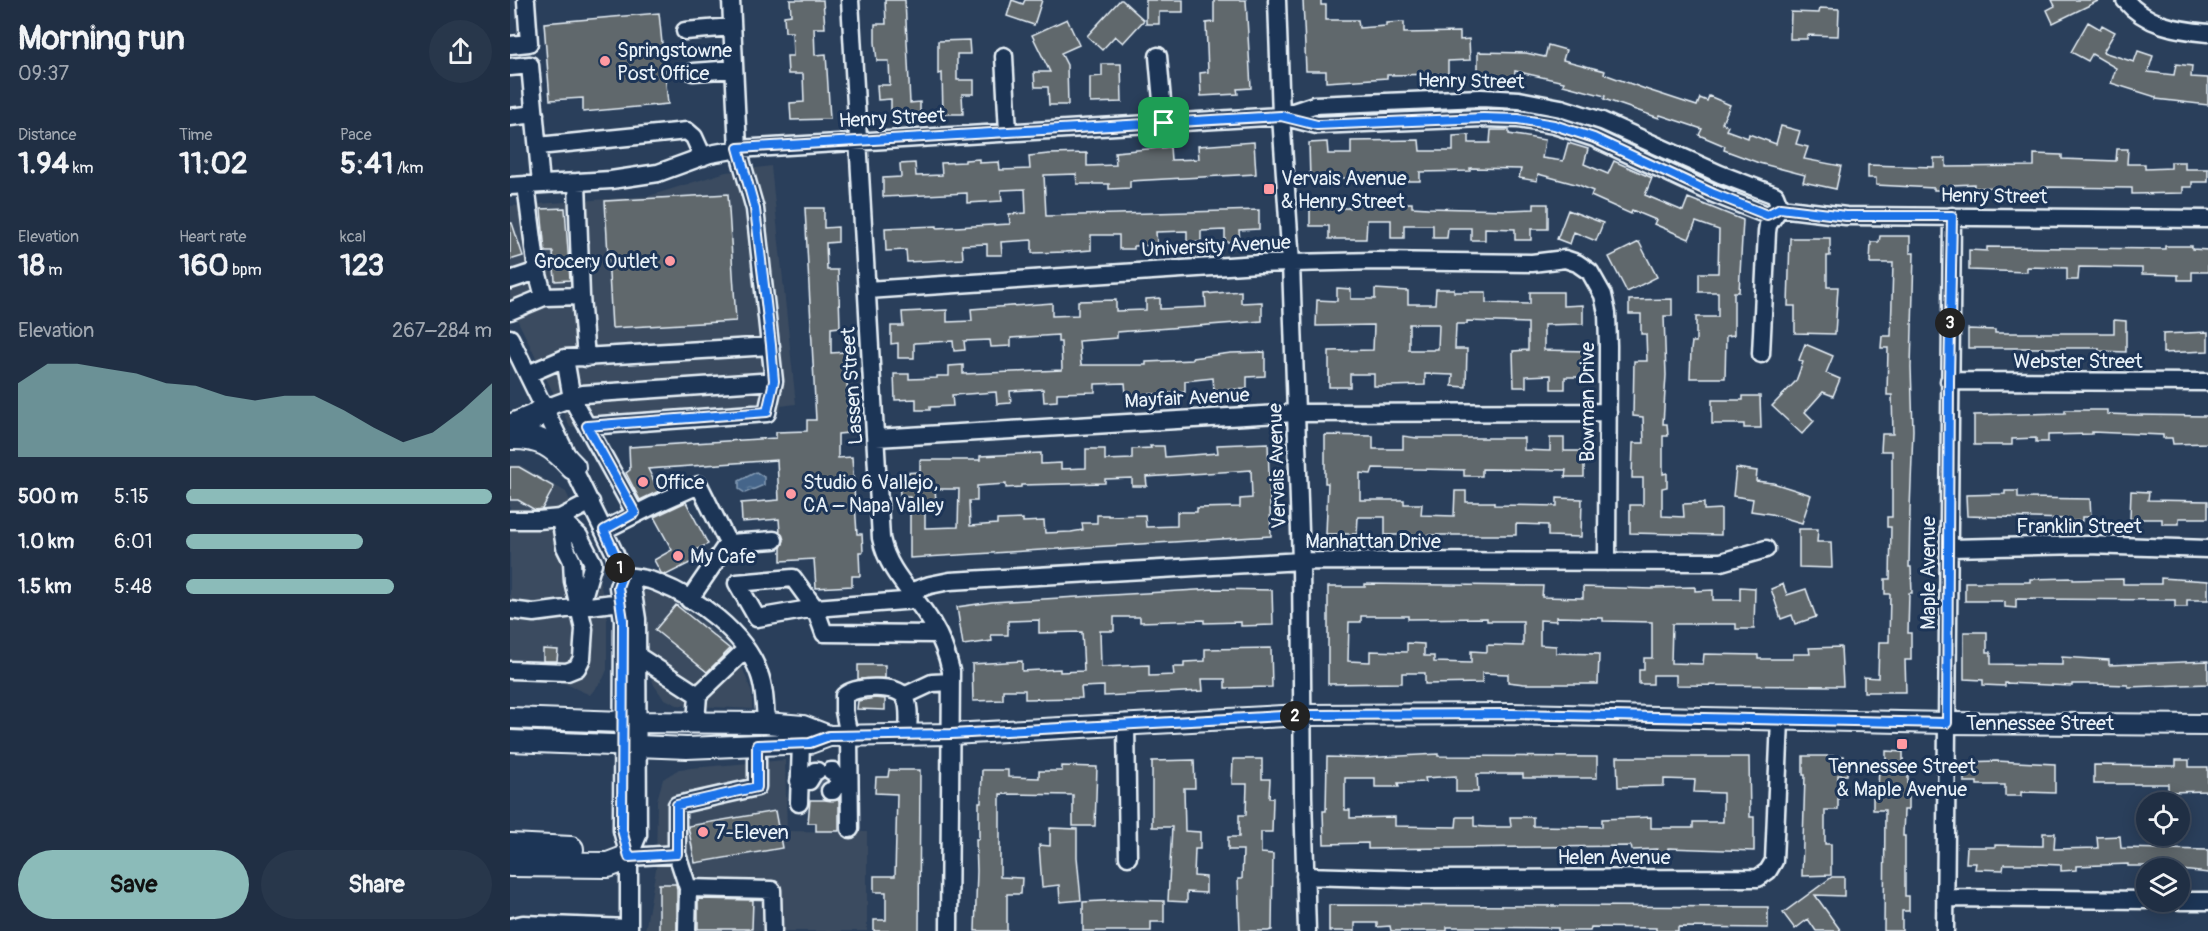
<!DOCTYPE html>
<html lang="en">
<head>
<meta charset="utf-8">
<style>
  :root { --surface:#202f44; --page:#28374b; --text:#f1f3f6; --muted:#a2a9b2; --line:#3d4a5d; --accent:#8bbbb9 }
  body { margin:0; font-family:Pangolin,sans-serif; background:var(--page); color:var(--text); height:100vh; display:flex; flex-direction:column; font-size:22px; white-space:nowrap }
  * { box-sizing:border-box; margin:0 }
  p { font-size:20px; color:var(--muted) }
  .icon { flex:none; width:33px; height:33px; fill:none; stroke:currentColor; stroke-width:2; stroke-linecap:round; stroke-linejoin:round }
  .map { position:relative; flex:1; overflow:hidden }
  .panel { display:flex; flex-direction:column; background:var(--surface); width:510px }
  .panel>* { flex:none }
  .fabs { position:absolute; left:1626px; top:792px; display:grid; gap:12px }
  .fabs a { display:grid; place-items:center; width:54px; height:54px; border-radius:50%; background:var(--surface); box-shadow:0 3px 15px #0003,0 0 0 2px var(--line); font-size:30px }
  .pin { position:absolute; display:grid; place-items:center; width:51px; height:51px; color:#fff; margin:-26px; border-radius:12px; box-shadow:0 3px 9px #0006 }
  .km { position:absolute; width:30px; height:30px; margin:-15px; border-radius:50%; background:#222; color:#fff; font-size:16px; line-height:30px; text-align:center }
  .round { display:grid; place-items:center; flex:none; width:63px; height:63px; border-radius:32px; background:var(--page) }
  .overview { display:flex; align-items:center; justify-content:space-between; height:102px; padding:0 18px }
  h1 { font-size:33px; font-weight:700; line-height:45px }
  .stats { display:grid; grid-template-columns:repeat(3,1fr); gap:9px; height:102px; padding:6px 18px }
  .stats div { display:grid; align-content:center }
  .stats b { font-size:30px; font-weight:700 }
  .stats small { font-size:16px; font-weight:400 }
  .stats p { font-size:16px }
  .chart { height:168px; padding:12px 18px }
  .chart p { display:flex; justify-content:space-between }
  .chart svg { width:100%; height:108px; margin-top:6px; fill:var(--accent); opacity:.7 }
  .action { display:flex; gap:12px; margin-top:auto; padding:12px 18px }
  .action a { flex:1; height:69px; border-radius:36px; background:var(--accent); color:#111; font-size:24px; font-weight:700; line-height:69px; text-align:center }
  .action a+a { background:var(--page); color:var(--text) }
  ul { padding:0 18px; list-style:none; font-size:20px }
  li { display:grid; grid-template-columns:96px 72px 1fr; align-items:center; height:45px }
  li i { height:15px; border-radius:8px; background:var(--accent) }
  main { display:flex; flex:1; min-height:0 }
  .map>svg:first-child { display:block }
</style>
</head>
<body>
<main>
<section class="panel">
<div class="overview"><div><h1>Morning run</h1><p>09:37</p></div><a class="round"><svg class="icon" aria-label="share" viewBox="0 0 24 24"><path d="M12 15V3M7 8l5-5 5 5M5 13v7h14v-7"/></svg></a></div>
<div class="stats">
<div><p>Distance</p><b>1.94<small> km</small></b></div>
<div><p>Time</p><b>11:02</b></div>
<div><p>Pace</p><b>5:41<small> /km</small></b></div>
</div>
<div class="stats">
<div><p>Elevation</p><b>18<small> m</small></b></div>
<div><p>Heart rate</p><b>160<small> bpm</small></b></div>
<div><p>kcal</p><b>123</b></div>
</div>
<div class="chart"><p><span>Elevation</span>267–284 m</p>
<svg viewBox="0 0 160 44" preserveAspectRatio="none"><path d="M0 44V14L10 6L20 6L30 8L40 10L50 14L60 15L70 19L80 21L90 19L100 19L110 25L120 32L130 38L140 34L150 25L160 14V44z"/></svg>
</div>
<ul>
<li><b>500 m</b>5:15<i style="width:100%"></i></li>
<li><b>1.0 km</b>6:01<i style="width:58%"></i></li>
<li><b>1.5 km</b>5:48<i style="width:68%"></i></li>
</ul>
<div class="action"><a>Save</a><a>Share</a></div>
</section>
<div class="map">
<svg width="1698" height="931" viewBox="0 0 1698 931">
  <defs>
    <pattern id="water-ripples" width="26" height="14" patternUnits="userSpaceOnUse" patternTransform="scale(1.5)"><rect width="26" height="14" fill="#44658a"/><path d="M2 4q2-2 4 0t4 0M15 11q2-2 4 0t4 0" fill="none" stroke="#5f7c9b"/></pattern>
  </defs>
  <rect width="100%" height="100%" fill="#2a3f5b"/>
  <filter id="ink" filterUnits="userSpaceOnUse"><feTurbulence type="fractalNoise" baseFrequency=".0167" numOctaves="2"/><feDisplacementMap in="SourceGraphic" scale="12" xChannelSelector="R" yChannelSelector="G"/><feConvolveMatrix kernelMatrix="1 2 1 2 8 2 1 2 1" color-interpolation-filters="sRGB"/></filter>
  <g filter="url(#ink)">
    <path fill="#3a4b60" d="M261,166L286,404L271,406V411L60,427L0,305V206L139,196L216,172Z
      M0,465H10L56,492L82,548L97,613V670L93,679L80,695L47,680L0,677Z
      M135,591L155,596L178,611L225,648L242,693V709L167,705L153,698L144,685L136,664V624L131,592Z
      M275,760L277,831L357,832V931H135L146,869L147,800L153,779L169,769Z"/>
    <path fill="url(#water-ripples)" stroke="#869db6" stroke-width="1.5" d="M246,472L254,477V485L235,493L229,489V481Z"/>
    <path fill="#60676c" stroke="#e8f1f8" stroke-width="1.5" fill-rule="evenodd" d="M280,0H313L315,28H304L305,55L316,54L320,119L281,120L280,103L294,102L293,74H278L277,56H283L282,32H275L274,16L281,15Z
      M375,0H395L400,103L410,102V117L381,118V99L368,100L367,85H380L379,61H367L365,42V24H376Z
      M502,0L513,4L515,0H532L524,25L497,16Z
      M610,0H612L634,20L613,43L605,36L592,50L577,36Z
      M636,0H673V12H649V24H636Z
      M704,0H736L741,88L727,89L728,94L691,96L690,73L698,72L696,23L704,22Z
      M793,0H811V5H816V20H848L849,28L876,26V23L894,22V33L950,32V40L959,39L960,60L938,61V74L877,75V78L816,82V71H796Z
      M1542,0H1590L1543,23L1537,10L1545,6Z
      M1310,8L1329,9L1328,36L1297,35V39H1280L1281,12L1309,13Z
      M149,13L158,104L73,112V98L40,100L34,23Z
      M557,19L569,45L551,53L557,65L558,105H539L538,87H525L524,72H540L522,35Z
      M1578,22L1590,29L1592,25L1605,32L1593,52L1624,62L1628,51L1643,56L1638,72L1664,75L1666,64L1682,66L1681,77L1698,78V105L1646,99V97L1601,83L1606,68L1582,54L1578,61L1561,52Z
      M459,40L460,54H447V80H464V94H452L453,114H433L432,73L428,74V41Z
      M1038,45L1056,50L1053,60L1095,71L1094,74L1138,90L1187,106L1190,98L1197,101L1199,96L1220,105L1212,123L1218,126L1216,130L1238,138L1239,134L1266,144L1271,126L1290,131L1286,144L1298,147L1294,159L1331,166L1326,189L1293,182L1295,175L1249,163L1214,150L1215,146L1189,135L1192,129L1150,115L1149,118L1094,99L1095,96L1053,85L1054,82L1005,71L1004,79H986V75H968V52L1016,53L1035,57Z
      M592,64H611L612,102L580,103V77L592,76Z
      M981,130H999V134L1035,140L1032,158L1053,161L1058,143L1078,149L1074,164L1098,174L1104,161L1142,178L1135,195L1173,211L1178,198L1233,220L1229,292H1224V335L1216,336L1215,378H1180L1181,350L1182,342H1186V317H1208V292H1189V273H1208L1209,230L1186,222L1179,239L1144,224L1146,220L1122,210L1121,214L1081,196L1083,191L1069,185L1028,174L1027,181L1009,178L1011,169L960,168V171L910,172V181H853V177L800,180L799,143L817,142L818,154H841V141L909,140L910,151H943V136L959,135V143H980Z
      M744,142L746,174L620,181V188L599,189V184H567L566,174L534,175L536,216L749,210V229L729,230L730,242H715V230L691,231V242L677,243V231L646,232L647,245L624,246V249H609V235H581V250L556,252L522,253V240L491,242L492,255H477V244L452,245L453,259L397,262L396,250L376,251L375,228L427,226V228L500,224L499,214L516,213L515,189L491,190L492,201L457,203V193L373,197V178L391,177L390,164L405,163L406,176L432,175L431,163L455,162V160L469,159V163L489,162L490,170L520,169L519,156L539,154L577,153V166L606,165L605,152L660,147L661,160L689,159L688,146Z
      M1607,149H1618L1617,164H1635V169L1661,168V162H1675V169H1698V182H1682V187H1673V193L1622,194V188L1533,187V191H1491V187L1464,188V184L1442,185V190H1424V188L1366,185V178H1358V165L1424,167V158H1436V167L1524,166V154L1552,155V159L1606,161Z
      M218,194L226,321L102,328L95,201Z
      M881,203H902V207L918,208L999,210L1024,209V204H1038V229H1021V240H1005V229L975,228V240H961V228H938L937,238H923V225H894V238H881V220H857L856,239H819V226H800V208H839V204L881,205Z
      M55,208L60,280L45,281L43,252H35L31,209Z
      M295,208H314V228L328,227V242L316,243L317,270H328L329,294L330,327L321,328V353L335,352L337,374L338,433L328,434V458L342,457L347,534H352L353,552H349L350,576H342V586L306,588L304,559L271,561V548L274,540L270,532L269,519L232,522L231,503L269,500L267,460L138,469L149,491L130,500L116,473L120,470L119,447L266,438V432L297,431V420H306Z
      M1058,210L1093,223L1086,241L1064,232L1060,244L1047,239Z
      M0,223H2L13,256L0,260Z
      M1370,236H1400V253H1404L1401,367L1403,430L1400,509L1399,567H1401L1402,593H1399L1398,633H1401V660H1395L1396,692H1354V677L1368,678L1369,642H1379L1380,594H1375V579H1380L1381,527H1377V517H1382V451H1371L1372,434H1383L1382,395H1377L1378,348H1371L1372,336H1381L1383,263H1360L1361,242H1369Z
      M1280,238H1320V256H1317V287H1328L1325,334L1285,333V306H1278Z
      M1129,242L1147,277L1117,292L1099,257Z
      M1655,246H1682V249L1698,250V272H1682V280H1668V275L1632,274V268L1569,267L1568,280H1557V268L1517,267V272L1459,270V250L1477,251V247L1655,249Z
      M827,288L841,289V299H865V289L898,291V304H925L926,289H944V292H976V303L1020,304V292H1053V306L1073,305V324L1034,325V350L1076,351V377H1055V389H1041V375L1016,376V387H1004L1003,351L1018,350V323L957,321V324H946L945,349H957L956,387L942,386L943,375L915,374V385L878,386H864V374H840V387H819V351L863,350L864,325L806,326L807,300L827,301ZM899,324H929L928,349H924V350H899Z
      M731,291V303L752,302V321L607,332V338L569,341L571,365H636V362L682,360V358L721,353L755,352V376L737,377V389L704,390L703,378L675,381V392L652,394H616L615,383L585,384V392L547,393V401L534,402L533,389L500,391L501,403L487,404L486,392L442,395L443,406L420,407V410H406V399L385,400L384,374H399V379L427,378V376H439V366L453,365V374L552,370L551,342H548V335L501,338V346L481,347L480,340L454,341L455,350L444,351L443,341L404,343V358H388V343L381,344V326H393L392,312L437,310V322L462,321L461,309L542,303V316L568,315V301L606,300V311L636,310V299L650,298V309L696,307L695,294Z
      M1162,299V316H1154L1156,375L1153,424H1157L1158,436H1153V474L1157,473V487L1152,488V516L1174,517L1173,504L1194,503V510L1211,509V535L1120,533V505H1133V478H1122L1123,443H1134L1133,417L1123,416L1124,361H1137L1136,334H1131V314H1119V300Z
      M1604,320L1616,321V352L1589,351V348H1458V329L1485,330V333H1604Z
      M1698,332V351L1653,353V334Z
      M1295,344L1323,356L1316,373L1330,379L1323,396L1313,392L1295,412L1304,421L1292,434L1262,406L1286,381L1293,362L1289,360Z
      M1233,396H1250L1251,428H1234V424H1202V400H1233Z
      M1555,410H1597V414L1627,415L1698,416V443L1663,444L1662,438H1653V435L1582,432V434L1538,435V442H1526V438L1502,439V445H1464V415L1555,413Z
      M815,435L863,436V449H893V436L907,438H1014V450L1040,451V438H1054V451H1074V477H1055L1056,470L972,469V476H954V470L863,468L861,474L850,473V500H894V504H912L911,515L944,516L945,491H956V502H984V505L1047,506V498L1072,499L1071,537L1038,536V525L1006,524V535H875V517H848L847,534H816L818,483H815Z
      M758,443L761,536L400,558V497H390L389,473L410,472V460H470V456L531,453V464L551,463V469L576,468V449H595V460L622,459V449L641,448L640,446H654L655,457L708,453L707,445ZM741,470L742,498L730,499V507L687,508V512H667V526L636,527L635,515L598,516V515H587V523H572L573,530L561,532L535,533L534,521L513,522V519L487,520V524L460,526L459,501H467V486L496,484V488L511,487V485L595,483V479L622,478V486H637L636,477ZM425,489H449L448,527L415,528V501H426Z
      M0,467H9L44,487L32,509L25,510L8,500H0Z
      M1226,468L1247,471L1246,481L1263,483L1301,495L1292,523L1261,514L1241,511L1243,499L1223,496Z
      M1495,491H1508V498L1580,499L1581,517H1572V521L1555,522V519L1457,516L1456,495L1495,494Z
      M1621,491L1639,492L1638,500L1698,501V518H1669V524H1652V519H1620Z
      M176,502L198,544L182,552L186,560L156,575L151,573L144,560L162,550L144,517Z
      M1289,529H1308L1307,542H1321L1322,568L1289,567Z
      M1563,578V580L1613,579V584H1651V578L1698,581V600H1677V607H1665V600L1506,599V608L1495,607V602L1491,601H1455V582H1520V579Z
      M855,584L1033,586L1032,597L1073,598V587L1143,589V588L1185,587V591L1203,590V600H1230V587L1245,588L1244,629H1226V624H1162L1161,663L1193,664L1194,654L1248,655V659H1283V654H1300L1299,648L1331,647L1333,686L1166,685V675H1143V684H1129V670H1134V658H1142V622L1093,621V618L1046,617V621L1030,620V645L1046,646V653L1089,654L1088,684H1014L998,682V674L972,673V683L915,684V673H892V683L818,684V587H855ZM851,616H898V619L977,618V621H1013V646L977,645V652L961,651V663L924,662V656H914V644L897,643V652L860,651V662L838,661L839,622H851Z
      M1273,584L1277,595L1296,589L1306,617L1285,624L1282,615L1271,619L1261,589Z
      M704,589L762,590L763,625L731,626V622L694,623V620L630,622V617H604V631H590L591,667L639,665V676L664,675L663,667H674V662L695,661V649L761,648L762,687L715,688V679H692L693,691L594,696V686L571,687L572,698L515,699V690H493V700L463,701L462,664L512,661V671L550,669V672L574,671L572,632L529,633V620L498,621V635H481L482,641L453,645L447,607L482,602Z
      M166,605L220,649L197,672L145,630Z
      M1454,632H1477V652H1481V664L1552,665V657L1599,660V665L1698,661V684L1618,687V685L1584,684H1562V686L1495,683V686L1473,685V680L1454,679Z
      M33,649L48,650L47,661H33Z
      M348,665H375V678L348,679Z
      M365,698L375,699V710L347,709L348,701Z
      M1376,751L1393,752V771H1398V810H1394L1393,836H1395V896H1399V911H1392V931H1374L1375,810H1363V794H1368L1369,762H1376Z
      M928,754V756L1087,757V778H1013V774H967L968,792H946V776L915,778L916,782L888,783L889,787H865V778H835V810H840V818L885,817V826L946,827L947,817H964V826L976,827H1001L1000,817H1023V826L1092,827V819L1141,817V828H1183V822H1213V793L1184,792L1185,780L1154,779V786L1108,787L1107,757H1239L1240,817H1244V851L1158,848V853H1147V849L1122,850L1121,846L858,849V843L814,844L813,811H816L817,757L853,758Z
      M1293,756H1334V763H1337V775H1328V810H1315V844H1321V875L1292,876L1295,775H1293Z
      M723,759H752V779H760L759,798H763L762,832H751V853L763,854L762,930L758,931H730L728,879H732L733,850H718V837H729V815H736L737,784H722Z
      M684,760L685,788H674L675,831L690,832V849H685L684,876L696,877V893L677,892V902L658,901L662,827H642V761Z
      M1666,760H1679V767H1698V791L1658,792V784H1584V765L1666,766Z
      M1486,761L1545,764V793L1511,792V796H1495V785H1467V782H1454V762Z
      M552,766L587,767L585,826H563V795L490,794V877L512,878L511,894H497V931H465L467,871L466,839H469V802H471L472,770H498V777L529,778V771H552Z
      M379,770H410L409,931H364V920H376V892H364V876H385L387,794L365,793L366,777H378Z
      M300,800H329V831H306V823H298Z
      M265,811L272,848L185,863L178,826Z
      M540,828L567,829V857L571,900L550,902L549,885L532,887L529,845L540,846Z
      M1533,833H1545L1544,849L1588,848L1587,837L1610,836L1611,848L1698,850V873L1654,868V866H1618V864L1566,866V870L1551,871V865L1526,864H1494L1493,870L1465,869L1466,863H1456L1457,847H1485V845L1533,846Z
      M1322,877H1334V896L1305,895L1331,931H1306L1298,919L1285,929L1273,913Z
      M149,884H166L167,890V931H149Z
      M188,899L243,900L242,929H188Z
      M611,900L654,901V922H641V931H573V902Z
      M819,905L1258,907V928L1168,927V931H1146V928L1081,927L1080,931H1048V928L951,927H937V931H881L880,926L867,927V923H845V931H819Z"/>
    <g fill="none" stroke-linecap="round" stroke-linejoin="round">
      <path stroke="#465a73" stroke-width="16" stroke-dasharray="16 8" stroke-linecap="butt" d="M307,781H320"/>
      <defs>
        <path id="minor" d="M340,0L371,538C378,573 404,593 422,623C431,638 437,653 441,671L439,931
          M767,0L771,116L781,263L791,561L793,797L797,931
          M1615,0C1636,25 1666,30 1698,33
          M175,31L222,27
          M0,45L19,43L16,1
          M494,56L498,132
          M648,56L654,123
          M0,67L20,65L31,184
          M183,72L224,69
          M772,116L807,125L973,118L1008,119L1044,125L1084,138L1204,194L1257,215L1270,208L1336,216L1698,219
          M0,117L25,114
          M28,146L177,131L184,137L193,157
          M67,182L71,296L76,358
          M0,186L101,180L148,173L200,154L228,149L771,116L804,105L971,98L1009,100L1051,108L1092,121L1210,174L1265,195L1270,208
          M0,280L27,271
          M357,290L748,264L864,261L1022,263L1055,259L1067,263L1080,272L1093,295L1097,313L1098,346L1097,562
          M34,297L71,296
          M0,311L34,297L27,271L16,185
          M0,338L105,554L112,576L122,587L127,619L128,835L119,857
          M1251,354L1257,232L1258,225L1269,209
          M55,358L62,399L125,513
          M18,374L55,358L261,346
          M1439,381L1698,382
          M35,408L73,394L264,381L245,209L228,149L221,0
          M77,426L257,413L264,381
          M366,438L786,413L1098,412
          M50,518L69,536L83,563L70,608
          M0,520H28L50,518L81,502
          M94,530L144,505L189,485L218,543L179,600
          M218,543L264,540
          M1439,548L1578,545L1698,549
          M112,576L108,587L113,620L112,830L119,857V931
          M112,576C124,577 137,578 148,583C187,598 234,632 249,673C255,688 255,706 256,723
          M399,592L420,585L440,581L791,561L1211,562L1256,549
          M406,600L305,608L283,578L227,583L247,618L305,608L314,633L428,634
          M0,610L24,613L111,602
          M128,656L188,695
          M0,670L57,672L67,668L72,658L74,629L63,581L62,561L55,547L50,518
          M394,696L422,683L441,682
          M186,722L188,695L235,650
          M616,723L618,857
          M289,781H299L305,771H307
          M320,791H323L329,781L323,771H321
          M289,803L291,743
          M340,829L339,736L334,711V696C345,686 384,684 394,696C401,705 398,724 398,735
          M167,854L178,888L177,931
          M119,857L167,854V805L247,787V745
          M795,876L900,879L1248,878L1258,871L1264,861L1270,720
          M178,888L262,890L263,931
          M1435,898L1636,900
          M1670,901H1698
          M0,927L13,924L119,928
          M1435,931L1442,216"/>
        <path id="major" d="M0,718L113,722L256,723L293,726L319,736
          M0,741L177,748L300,743L319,736L441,734L792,715L1001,714L1437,723L1698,725"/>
        <path id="highway" d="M0,427L24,417L35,408
          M0,437C30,436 43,445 63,467
          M0,846L61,849
          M0,864L98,865L119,857"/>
      </defs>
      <use href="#minor" stroke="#e8f1f8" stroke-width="21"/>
      <use href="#major" stroke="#e8f1f8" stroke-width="24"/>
      <use href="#highway" stroke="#e8f1f8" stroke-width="28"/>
      <use href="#minor" stroke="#1d3557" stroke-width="16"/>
      <use href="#major" stroke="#1d3557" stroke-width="20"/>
      <use href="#highway" stroke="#1d3557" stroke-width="24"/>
    </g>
  </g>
  <g fill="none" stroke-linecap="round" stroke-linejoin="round" filter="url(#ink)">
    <defs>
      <path id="route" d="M771,116L807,125L973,118L1008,119L1044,125L1084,138L1204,194L1257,215L1270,208L1336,216H1442L1439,381L1437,723L1001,714L792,715L441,734L319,736L300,743L247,745V787L167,805V854L119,857L112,830L113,620L108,587L112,576L105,554L94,530L125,513L77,426L257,412L264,381L261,345L245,209L228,148Z"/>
    </defs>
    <use href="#route" stroke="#fff" stroke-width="12"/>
    <use href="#route" stroke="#1a73e8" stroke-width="8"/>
  </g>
  <g fill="#ff9aa2" stroke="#1d3557" stroke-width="2">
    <circle cx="95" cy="61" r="6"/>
    <rect x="753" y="183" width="12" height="12" rx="3"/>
    <circle cx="160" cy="261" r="6"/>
    <circle cx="133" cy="482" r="6"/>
    <circle cx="281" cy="494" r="6"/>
    <circle cx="168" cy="556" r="6"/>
    <rect x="1386" y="738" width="12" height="12" rx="3"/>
    <circle cx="193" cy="832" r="6"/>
  </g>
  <g text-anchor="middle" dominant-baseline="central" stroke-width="6" stroke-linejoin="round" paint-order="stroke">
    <g font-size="20" fill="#e8f1f8" stroke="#1d3557" text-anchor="start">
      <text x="107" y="50">Springstowne<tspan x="107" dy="23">Post Office</tspan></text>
      <text x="771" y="178">Vervais Avenue<tspan x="771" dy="23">&amp; Henry Street</tspan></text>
      <text x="148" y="261" text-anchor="end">Grocery Outlet</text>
      <text x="145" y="482">Office</text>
      <text x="293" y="482">Studio 6 Vallejo,<tspan x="293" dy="23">CA – Napa Valley</tspan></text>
      <text x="180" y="556">My Cafe</text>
      <text x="1392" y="766" text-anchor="middle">Tennessee Street<tspan x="1392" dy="23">&amp; Maple Avenue</tspan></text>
      <text x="205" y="832">7-Eleven</text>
    </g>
    <g font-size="20" fill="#e8f1f8" stroke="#1d3557">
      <text transform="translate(961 81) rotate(1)">Henry Street</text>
      <text transform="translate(382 118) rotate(-3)">Henry Street</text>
      <text transform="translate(1484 196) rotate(1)">Henry Street</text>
      <text transform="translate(706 246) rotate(-3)">University Avenue</text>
      <text x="1568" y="361">Webster Street</text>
      <text transform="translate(342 386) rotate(-94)">Lassen Street</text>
      <text transform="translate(677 398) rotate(-3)">Mayfair Avenue</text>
      <text transform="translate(1077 402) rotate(-90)">Bowman Drive</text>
      <text transform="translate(767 466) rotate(-92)">Vervais Avenue</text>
      <text x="1569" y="526">Franklin Street</text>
      <text x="863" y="541">Manhattan Drive</text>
      <text transform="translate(1418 573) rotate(-90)">Maple Avenue</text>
      <text x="1530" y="723">Tennessee Street</text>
      <text x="1104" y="857">Helen Avenue</text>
    </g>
  </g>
</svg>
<div class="fabs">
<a><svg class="icon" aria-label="locate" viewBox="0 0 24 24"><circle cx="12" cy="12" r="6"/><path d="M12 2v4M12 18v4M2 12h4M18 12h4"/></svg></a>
<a><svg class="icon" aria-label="layers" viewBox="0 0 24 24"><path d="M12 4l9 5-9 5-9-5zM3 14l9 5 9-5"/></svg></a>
</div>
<div class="pin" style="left:654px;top:123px;background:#1e9e55"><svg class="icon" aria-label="arrive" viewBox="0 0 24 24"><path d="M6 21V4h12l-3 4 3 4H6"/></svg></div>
<b class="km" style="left:110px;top:568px">1</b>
<b class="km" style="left:785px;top:716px">2</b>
<b class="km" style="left:1440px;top:323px">3</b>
</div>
</main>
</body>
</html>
